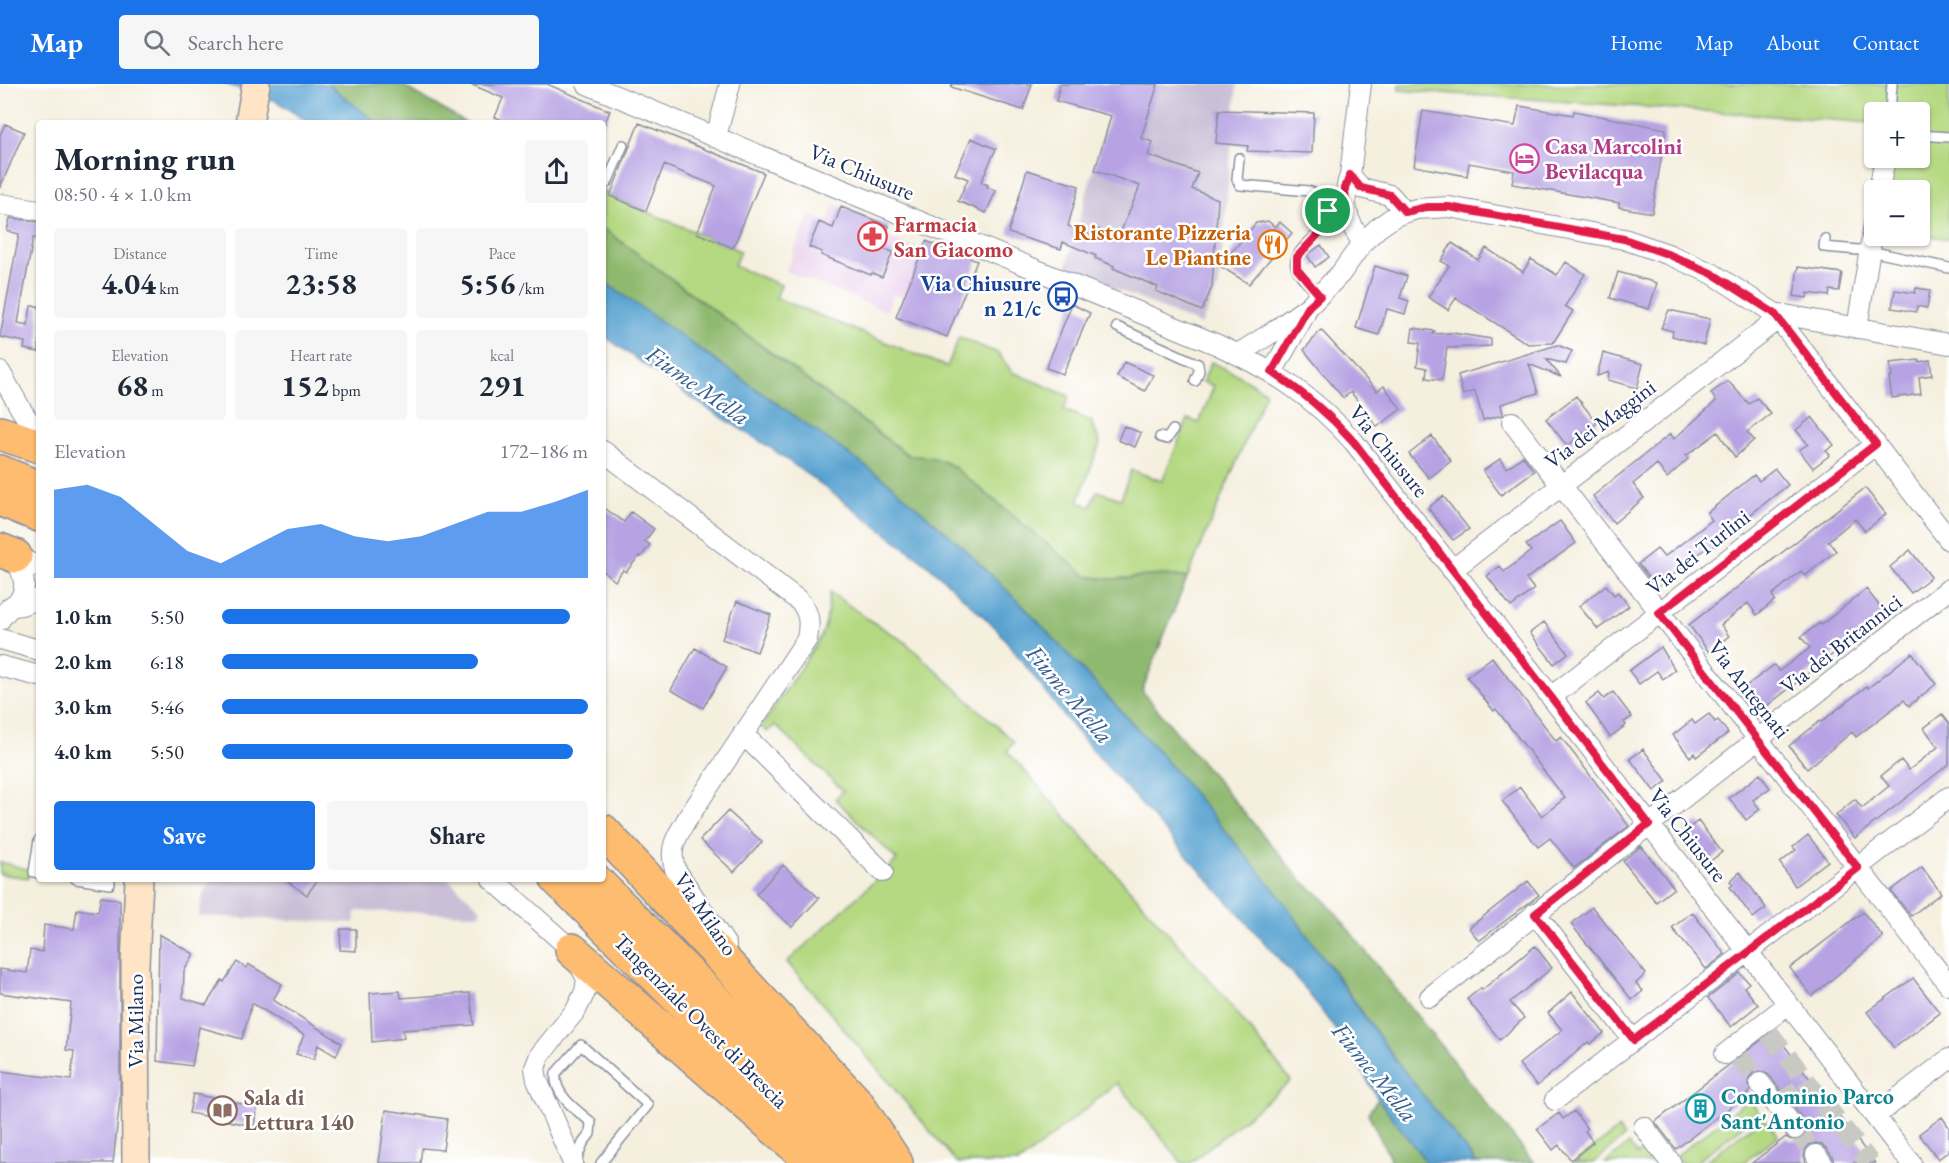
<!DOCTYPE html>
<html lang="en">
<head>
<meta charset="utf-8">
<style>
  :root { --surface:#fff; --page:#f6f6f7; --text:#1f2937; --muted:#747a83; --accent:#1a73e8 }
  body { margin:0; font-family:"EB Garamond",serif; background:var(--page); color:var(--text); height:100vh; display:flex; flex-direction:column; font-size:22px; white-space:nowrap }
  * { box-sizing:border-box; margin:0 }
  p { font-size:20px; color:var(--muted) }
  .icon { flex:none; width:33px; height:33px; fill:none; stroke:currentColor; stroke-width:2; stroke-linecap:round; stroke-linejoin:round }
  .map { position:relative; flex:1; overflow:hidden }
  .sheet { position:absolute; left:36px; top:36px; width:570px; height:762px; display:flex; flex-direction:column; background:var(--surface); border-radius:6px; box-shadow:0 2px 4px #0004 }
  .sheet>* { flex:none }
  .fabs { position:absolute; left:1864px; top:18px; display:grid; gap:12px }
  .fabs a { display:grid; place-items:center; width:66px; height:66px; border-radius:6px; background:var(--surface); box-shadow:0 2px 4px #0004; font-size:30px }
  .pin { position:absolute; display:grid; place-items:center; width:51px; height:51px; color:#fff; margin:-26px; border:3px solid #fff; border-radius:50%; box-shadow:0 2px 6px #0007 }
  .round { display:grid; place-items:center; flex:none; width:63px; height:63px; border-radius:6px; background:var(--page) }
  .overview { display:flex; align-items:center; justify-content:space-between; height:102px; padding:0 18px }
  h1 { font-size:33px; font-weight:700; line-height:45px }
  .metrics { display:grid; grid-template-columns:repeat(3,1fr); gap:9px; height:102px; padding:6px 18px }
  .metrics div { display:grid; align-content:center; border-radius:6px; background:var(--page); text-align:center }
  .metrics b { font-size:30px; font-weight:700 }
  .metrics small { font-size:16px; font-weight:400 }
  .metrics p { font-size:16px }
  .chart { height:168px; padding:12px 18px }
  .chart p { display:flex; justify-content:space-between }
  .chart svg { width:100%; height:108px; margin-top:6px; fill:var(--accent); opacity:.7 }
  .cta { display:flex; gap:12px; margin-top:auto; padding:12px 18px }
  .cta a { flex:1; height:69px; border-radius:6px; background:var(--accent); color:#fff; font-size:24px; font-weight:700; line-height:69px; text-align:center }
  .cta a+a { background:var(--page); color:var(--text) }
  ul { padding:0 18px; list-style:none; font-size:20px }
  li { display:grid; grid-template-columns:96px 72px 1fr; align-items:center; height:45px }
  li i { height:15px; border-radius:8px; background:var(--accent) }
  header { display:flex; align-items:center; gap:36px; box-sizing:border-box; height:84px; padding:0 30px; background:var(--accent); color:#fff }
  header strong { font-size:28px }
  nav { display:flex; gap:33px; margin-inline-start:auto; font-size:21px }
  .search { width:420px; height:54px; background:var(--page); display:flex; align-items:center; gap:15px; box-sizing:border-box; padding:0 21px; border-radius:6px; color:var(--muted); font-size:22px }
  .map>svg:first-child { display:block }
</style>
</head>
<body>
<header>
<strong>Map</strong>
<div class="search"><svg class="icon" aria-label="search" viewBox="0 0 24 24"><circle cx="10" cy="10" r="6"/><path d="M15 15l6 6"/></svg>Search here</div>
<nav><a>Home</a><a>Map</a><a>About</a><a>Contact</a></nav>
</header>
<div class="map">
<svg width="1949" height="1079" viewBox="0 0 1949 1079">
  <rect width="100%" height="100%" fill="#fff"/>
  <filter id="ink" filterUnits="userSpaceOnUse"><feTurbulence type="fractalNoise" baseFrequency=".0167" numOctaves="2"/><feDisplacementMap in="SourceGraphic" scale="12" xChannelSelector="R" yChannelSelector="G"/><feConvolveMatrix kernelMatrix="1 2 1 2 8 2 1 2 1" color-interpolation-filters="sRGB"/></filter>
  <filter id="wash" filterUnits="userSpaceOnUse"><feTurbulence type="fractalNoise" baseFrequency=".008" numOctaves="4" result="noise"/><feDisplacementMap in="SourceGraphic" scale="24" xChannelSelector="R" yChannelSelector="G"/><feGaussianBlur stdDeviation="1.35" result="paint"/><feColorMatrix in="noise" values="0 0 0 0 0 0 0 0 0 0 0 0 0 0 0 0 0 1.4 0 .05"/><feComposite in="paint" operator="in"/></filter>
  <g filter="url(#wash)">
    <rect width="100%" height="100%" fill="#f5efde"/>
    <path fill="#ead1ec" d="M835,120L889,142L885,153L911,163L922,167L926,157L977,177L947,253L896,233L903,214L893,210L886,227L786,187L809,131L827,138Z"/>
    <path fill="#cabfd6" d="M1117,0H1237L1219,201L1201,241L1066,184Z
      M212,795H448L480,824L481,830L356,827L354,839L198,832L204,808Z"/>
    <path fill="#b5d982" stroke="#688470" stroke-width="1.5" d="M1399,0H1949V155L1920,151V106H1885L1890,74H1920V28H1875V39L1399,6Z
      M603,105L606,107L605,110L740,167L734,182L781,201L776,214L947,283L959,253L998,269L1012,288L1069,312L1064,326L1091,337L1100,359L1078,418L1091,423L1097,407L1121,415L1131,386L1162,397L1188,335L1199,339L1214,302L1203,298L1211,278L1238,291L1266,308L1187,494C1153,485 1119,502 1085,491L954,383C937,373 929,372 910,372L603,144Z
      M830,508L871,537L904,557L1014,658L1007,667L1222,910L1291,997L1190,1079H1182L1117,999L1019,1079H957L787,878L897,776L835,715L843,707L775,641L767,648L761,643L821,553L826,539Z
      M0,778L30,786L28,794L0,790Z
      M1749,1015L1759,1029L1695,1079H1681L1676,1072Z
      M1763,1033L1778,1052L1743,1079H1704Z
      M1618,1045L1624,1053L1594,1079H1574Z
      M1629,1060L1637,1071L1648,1064L1658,1077L1654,1079H1605Z"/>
    <path fill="#90b970" stroke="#567467" stroke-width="1.5" d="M328,0H400L466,39H377Z
      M603,144L909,372C929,372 937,373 954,383L1085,491C1122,502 1151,485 1187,494L1142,607L1300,795L1325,816L1534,1079H1476L1394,974L1331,883L1160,669L1026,525L957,458L888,398L603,197Z
      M1378,1015L1427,1079H1392L1368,1029Z"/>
    <path fill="#58a3d0" stroke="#3a6997" stroke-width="1.5" d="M225,0H328L377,39H309L276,17Z
      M603,197L888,398L957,458L1026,525L1160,669L1278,810L1394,974L1476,1079H1427L1378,1015L1351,967L1304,903L1074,645L998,546L928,481L835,411L771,364L691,314L603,251Z"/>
    <g id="blocks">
      <path fill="#b7a3e3" d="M470,0H547L610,27L605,39H510L495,33L503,14Z
        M952,0H1032L1023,26L951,3Z
        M1060,0H1158L1141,54L1153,58L1148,71L1198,89L1192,105L1218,115L1212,203L1202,227L1156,207L1158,203L1113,184L1114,182L1095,174L1096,172L1063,158L1061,165L1008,149L1027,86L1079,102L1068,142L1093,151L1096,144L1118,154L1140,102L1095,86L1111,32L1056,17Z
        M1519,22L1573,31L1574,27L1666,45L1652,129L1619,123V119L1512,100L1514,87L1469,79L1467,92L1414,82L1423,27L1515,42Z
        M1219,26L1314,29L1312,69L1247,67L1248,62L1216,59Z
        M639,39L764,89L733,164L697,149L716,102L664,81L646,127L610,112Z
        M5,40L24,48L0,104V51Z
        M971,54L996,65L981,98L988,101L987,103L996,107L986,129L958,117L968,95L955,90Z
        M841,123L889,142L881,164L893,168L882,193L872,189L871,191L821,171L822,168L809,163L819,138L833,144Z
        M10,134L39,138V155L33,154L18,239L28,241L31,222H39V268L24,265L25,258L0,253L19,150L7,147Z
        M1268,137L1275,143L1280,138L1292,149L1249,200L1220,182L1256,139Z
        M926,157L977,177L947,253L896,233Z
        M1452,159L1478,176L1486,164L1523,188L1531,175L1557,191L1566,178L1585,190L1565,222L1573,227L1553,259L1528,260L1456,214L1448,226L1428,213L1449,182L1441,177Z
        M1321,161L1329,173L1315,183L1307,171Z
        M1375,182L1407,192L1400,214L1409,217L1405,230L1387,225L1379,251L1356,244Z
        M1798,183L1842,189L1839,207L1830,206L1829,212L1808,209L1807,214L1794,212Z
        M1618,188L1657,199L1649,225L1610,214Z
        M1916,204L1930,206L1927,224L1917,222L1916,228L1892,224L1895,206L1915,209Z
        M1072,220L1090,229L1063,290L1046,284Z
        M1669,226L1710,235L1704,261L1672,252L1673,247L1661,244Z
        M1413,244L1435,247L1433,250L1453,249L1491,255V262L1447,264L1442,296L1426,294L1427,284L1417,282L1420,259L1411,258Z
        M1321,246L1377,307L1384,302L1401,325L1377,343L1351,308L1343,314L1304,266Z
        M1557,261L1572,267L1566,280L1546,275L1561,293L1529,280L1538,309L1501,320L1503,331L1483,336L1475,307L1463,311L1458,291Z
        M1603,269L1643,280L1637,304L1608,296L1609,288L1597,292Z
        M1919,276V278L1930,276L1932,291L1919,293L1921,310L1892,314L1889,294L1892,293L1890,279Z
        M1124,278L1153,291L1145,307L1117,293Z
        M1728,297L1749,320L1757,314L1771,330L1747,348L1754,356L1735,373L1718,348L1686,372L1688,375L1667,394L1657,380L1633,400L1644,414L1614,439L1593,412L1670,350L1674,355L1716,317L1711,309Z
        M1576,312L1597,339L1567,362L1546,335Z
        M1812,333L1834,361L1826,367L1830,371L1813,384L1799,366L1808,360L1796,346Z
        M1124,342L1141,349L1135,363L1118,356Z
        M1432,352L1451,377L1429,394L1409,370Z
        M1523,372L1534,387L1501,411L1483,387L1500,375L1507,384Z
        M1775,385L1788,401L1741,438L1742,440L1708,467L1706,464L1657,504L1638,480L1657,465L1664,473L1712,436L1707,429L1754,391L1759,397Z
        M1865,404L1886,430L1865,447L1855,435L1828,457L1836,467L1805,492L1801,487L1772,511L1775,516L1757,531L1748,519L1721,541L1729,552L1709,568L1689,541Z
        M1443,412L1469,445L1453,456L1428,424Z
        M603,423L624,438L631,428L654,445L645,457L650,461L641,473L639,472L626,488L623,486L615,497L603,487Z
        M1560,437L1576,459L1526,495L1534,505L1511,523L1487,492L1500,482L1504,488L1531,467L1526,461Z
        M1910,466L1931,493L1911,509L1890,483Z
        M1606,501L1614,511L1618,508L1629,522L1598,545L1579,522Z
        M1866,505L1885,529L1758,629L1741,606L1774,581L1779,587L1810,564L1801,553L1820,539L1821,541Z
        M737,517L771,531L757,568L722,555Z
        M1544,538L1568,569L1554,580L1530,549Z
        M1661,563L1675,586L1663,595L1657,587L1639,600L1629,587Z
        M695,564L727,583L703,624L671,606Z
        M1912,569L1936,600L1909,622L1904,616L1856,653L1852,648L1807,685L1789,662L1820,637L1821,638L1867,602L1868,604Z
        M1492,573L1556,657L1561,653L1629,742L1574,784L1550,754L1538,763L1502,717L1520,703L1542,732L1565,714L1496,625L1494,627L1467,593Z
        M1613,608L1632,633L1624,638L1626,641L1610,653L1586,619L1599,609L1604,615Z
        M1709,630L1715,638L1718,636L1728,649L1696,673L1694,669L1690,673L1673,651L1692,636L1695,640Z
        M1942,630L1949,639V680L1855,754L1836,731L1855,715L1862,724L1889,702L1881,692L1901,676L1909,686L1938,663L1924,644Z
        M1643,665L1667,697L1654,707L1630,675Z
        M1760,690L1770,704L1753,716L1760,725L1746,736L1729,714Z
        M728,727L762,758L734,788L700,756Z
        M1698,737L1722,768L1709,778L1685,747Z
        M1808,751L1828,777L1795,802L1780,779L1796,766L1793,763Z
        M1641,762L1674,804L1656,818L1623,777Z
        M783,781L819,814L792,843L756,810Z
        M1922,783L1941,809L1911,832L1891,807Z
        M1740,788L1766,824L1753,834L1730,803L1733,801L1730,797Z
        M284,795H318L307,811Z
        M1528,797L1539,811L1479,857L1469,844Z
        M101,813L120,816V1015L113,1079H0V987L71,996L74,967L66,966L71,919L0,909V885L27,889L30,866L42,868L44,841L74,845L77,825L98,828Z
        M1592,823L1646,890L1636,899L1643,907L1632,916L1571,840Z
        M1692,828L1725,870L1706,885L1672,844Z
        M1863,828L1883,853L1812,912L1790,884Z
        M341,845H356V867L340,866Z
        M159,850L194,870L184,887L183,914L206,921L222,896L224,898L237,878L246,884L248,880L282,900L273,916L342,959L336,972L318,961L314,975L296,970L304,951L252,919L242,955L199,943L192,982L157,977Z
        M1535,862L1552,884L1510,918L1524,934L1500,956L1467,915L1481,904L1482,906Z
        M1740,889L1749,899L1744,903L1758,921L1731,943L1708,914Z
        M1913,894L1940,929L1894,964L1867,928Z
        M400,907L401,914L470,909L474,941L403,946L404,954L372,958L370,909Z
        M1572,908L1604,949L1590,960L1588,958L1537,1002L1519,980L1562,946L1548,929Z
        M1773,947L1875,1079H1834L1832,1072L1826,1064L1821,1060L1815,1059L1809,1061L1805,1066L1804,1072L1806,1079H1752L1786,1053L1791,1056L1802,1055L1806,1050L1807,1044L1805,1038L1770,992L1765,988L1759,987L1753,989L1749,994L1748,1000L1751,1007L1676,1065L1655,1038Z
        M193,1010L257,1023L254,1042L189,1029Z
        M386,1026L447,1035L443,1066L422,1064L420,1079H379Z
        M1574,1027L1587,1045L1585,1047L1593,1058L1571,1076L1559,1061L1553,1066L1537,1045L1559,1029L1563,1035Z
        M1942,1033L1949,1043V1067L1938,1075L1919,1050Z"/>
    </g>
  </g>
  <g filter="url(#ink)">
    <use href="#blocks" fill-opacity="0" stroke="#888f9e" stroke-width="1.5"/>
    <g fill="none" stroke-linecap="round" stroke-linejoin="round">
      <path stroke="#c9c9c4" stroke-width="20" stroke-dasharray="20 10" stroke-linecap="butt" d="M1769,949L1870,1079
        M1739,973L1760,999
        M1783,1018L1808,999
        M1795,1045L1816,1071"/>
      <defs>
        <path id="lane" d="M1890,28L1892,0
          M1920,51L1949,53
          M1239,74L1237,95L1240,101L1309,107C1322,111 1330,124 1328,139C1320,152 1289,168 1297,185C1302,195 1313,204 1320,212
          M607,99L623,61
          M1825,155L1824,163L1870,167L1949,184
          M1117,243L1198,280L1199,287L1195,297
          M1160,353L1167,355L1173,346
          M39,756L34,788L39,789
          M76,795L110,800V795
          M575,1079L583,1059L590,1050L591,1038C576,1026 553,1010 556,989L581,961L648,1021L601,1079"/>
        <path id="street" d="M587,0L1218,261C1274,287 1313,312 1354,358L1911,1079
          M1361,0L1350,91C1341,117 1346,138 1363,158
          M716,53L730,0
          M1350,91L1361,104L1390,111L1405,128
          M1879,106L1885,74
          M0,120L39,126
          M1774,229L1949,260
          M1857,244L1875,134
          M1238,270L1273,248L1309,222L1341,189L1363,158L1378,144L1395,132L1416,125L1449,123L1624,155L1670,171L1713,190L1774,229L1949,456
          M0,288L22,327L39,352
          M1272,288L1305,230
          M1512,338L1949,901
          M603,367L798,516C810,527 810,540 807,555L689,732C678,751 668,762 675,785L726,861
          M15,472L39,483
          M1452,486L1779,234
          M10,523L21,521L39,515
          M0,536C5,527 10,524 17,518C31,505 21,486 15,472
          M0,555L39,566
          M0,582L39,592
          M1551,613L1876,360
          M743,650L883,788
          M492,795L572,866L587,895L585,908L576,926L540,971L535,984L537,996L573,1079
          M1535,829L1633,956
          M1430,913L1949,505
          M1725,970L1778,928
          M1760,999L1795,1045
          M1555,1016L1949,713
          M1875,1032L1949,975
          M1644,1043L1671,1079
          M1816,1071L1822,1079"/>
        <path id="secondary" d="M249,39L256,0
          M136,1079L135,881L139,795"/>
        <path id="highway" d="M0,349L39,362
          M0,388L39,404
          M0,415L39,431
          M0,466L15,472
          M603,747L857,1019L896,1079
          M557,795L845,1079
          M594,795L878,1079
          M572,866L814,1079"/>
      </defs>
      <use href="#lane" stroke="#888f9e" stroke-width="12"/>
      <use href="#street" stroke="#888f9e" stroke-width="22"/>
      <use href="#secondary" stroke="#888f9e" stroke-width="30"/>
      <use href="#highway" stroke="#888f9e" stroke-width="36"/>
      <use href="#lane" stroke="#fff" stroke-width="9"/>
      <use href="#street" stroke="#fff" stroke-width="20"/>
      <use href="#secondary" stroke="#ffe4c6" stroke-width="27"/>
      <use href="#highway" stroke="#febc70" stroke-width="33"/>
    </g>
  </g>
  <g fill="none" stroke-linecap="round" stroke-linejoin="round" filter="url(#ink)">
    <defs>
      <path id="route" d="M1350,91L1361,104L1390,111L1405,128L1427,123H1449L1624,155L1670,171L1713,190L1774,229L1876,360L1659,529L1858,784L1634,956L1535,830L1649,740L1354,358C1330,331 1303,308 1272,288L1309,222L1320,212L1297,185V173L1325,143L1328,139V127L1346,124L1345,104Z"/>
    </defs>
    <use href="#route" stroke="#fff" stroke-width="12"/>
    <use href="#route" stroke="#e11d48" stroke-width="8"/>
  </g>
  <defs>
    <symbol id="hotel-ring" viewBox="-11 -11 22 22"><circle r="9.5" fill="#fff" stroke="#d1479c" stroke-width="1.5"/><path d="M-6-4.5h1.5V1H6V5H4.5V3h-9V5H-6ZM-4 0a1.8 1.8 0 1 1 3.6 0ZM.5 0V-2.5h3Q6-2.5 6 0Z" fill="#d1479c"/></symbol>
    <symbol id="pharmacy-ring" viewBox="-11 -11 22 22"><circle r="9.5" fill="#fff" stroke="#e0444e" stroke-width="1.5"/><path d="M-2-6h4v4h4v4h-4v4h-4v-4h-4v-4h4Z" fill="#e0444e"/></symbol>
    <symbol id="restaurant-ring" viewBox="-11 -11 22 22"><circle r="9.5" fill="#fff" stroke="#e8710a" stroke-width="1.5"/><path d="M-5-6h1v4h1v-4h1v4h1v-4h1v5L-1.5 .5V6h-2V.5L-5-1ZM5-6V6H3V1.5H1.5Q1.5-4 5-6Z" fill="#e8710a"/></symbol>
    <symbol id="bus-ring" viewBox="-11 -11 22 22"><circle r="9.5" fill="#fff" stroke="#1a4fb4" stroke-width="1.5"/><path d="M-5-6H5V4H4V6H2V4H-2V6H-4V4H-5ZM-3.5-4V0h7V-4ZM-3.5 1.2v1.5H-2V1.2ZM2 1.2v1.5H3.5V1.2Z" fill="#1a4fb4"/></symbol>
    <symbol id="building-ring" viewBox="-11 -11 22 22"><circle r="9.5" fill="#fff" stroke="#0f9aa8" stroke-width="1.5"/><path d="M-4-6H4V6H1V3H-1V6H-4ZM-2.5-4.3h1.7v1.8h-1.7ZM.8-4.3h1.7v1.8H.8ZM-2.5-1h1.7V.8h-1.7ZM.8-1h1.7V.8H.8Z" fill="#0f9aa8"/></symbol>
    <symbol id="library-ring" viewBox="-11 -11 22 22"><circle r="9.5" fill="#fff" stroke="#8d6e63" stroke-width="1.5"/><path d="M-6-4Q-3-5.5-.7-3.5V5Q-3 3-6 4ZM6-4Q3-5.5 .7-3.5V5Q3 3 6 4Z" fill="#8d6e63"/></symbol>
  </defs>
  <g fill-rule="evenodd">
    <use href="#hotel-ring" x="1508" y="58" width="33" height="33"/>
    <use href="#pharmacy-ring" x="856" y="136" width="33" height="33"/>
    <use href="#restaurant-ring" x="1256" y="144" width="33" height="33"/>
    <use href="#bus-ring" x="1046" y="196" width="33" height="33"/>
    <use href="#building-ring" x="1684" y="1008" width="33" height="33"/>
    <use href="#library-ring" x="206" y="1010" width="33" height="33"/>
  </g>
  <g text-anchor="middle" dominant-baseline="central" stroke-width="5" stroke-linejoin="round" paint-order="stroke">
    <g font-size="22" font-weight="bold" fill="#b23c85" stroke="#fff" text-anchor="start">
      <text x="1545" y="62">Casa Marcolini<tspan x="1545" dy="25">Bevilacqua</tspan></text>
    </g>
    <g font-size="22" fill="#1b2f5e" stroke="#fff">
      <text transform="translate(862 88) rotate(23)">Via Chiusure</text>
      <text transform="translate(1600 340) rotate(-37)">Via dei Maggini</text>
      <text transform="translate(1389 367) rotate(51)">Via Chiusure</text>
      <text transform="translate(1698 468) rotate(-38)">Via dei Turlini</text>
      <text transform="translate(1841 560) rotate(-38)">Via dei Britannici</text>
      <text transform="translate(1749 605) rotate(52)">Via Antegnati</text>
      <text transform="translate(1688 751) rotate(52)">Via Chiusure</text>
      <text transform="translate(706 830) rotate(56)">Via Milano</text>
      <text transform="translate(135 937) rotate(-90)">Via Milano</text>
      <text transform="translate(701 937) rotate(45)">Tangenziale Ovest di Brescia</text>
    </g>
    <g font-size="22" font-weight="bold" fill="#be3a42" stroke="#fff" text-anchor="start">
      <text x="894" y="140">Farmacia<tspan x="894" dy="25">San Giacomo</tspan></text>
    </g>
    <g font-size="22" font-weight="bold" fill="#c56008" stroke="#fff" text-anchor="end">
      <text x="1251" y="148">Ristorante Pizzeria<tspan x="1251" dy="25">Le Piantine</tspan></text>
    </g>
    <g font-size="22" font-weight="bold" fill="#164399" stroke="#fff" text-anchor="end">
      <text x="1041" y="199">Via Chiusure<tspan x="1041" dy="25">n 21/c</tspan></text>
    </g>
    <g font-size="22" font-weight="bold" fill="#0d838f" stroke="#fff" text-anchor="start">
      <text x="1721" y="1012">Condominio Parco<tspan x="1721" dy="25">Sant'Antonio</tspan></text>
    </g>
    <g font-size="22" font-weight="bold" fill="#785e54" stroke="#fff" text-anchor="start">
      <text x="244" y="1013">Sala di<tspan x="244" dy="25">Lettura 140</tspan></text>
    </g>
    <g font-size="24" font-style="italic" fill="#335d8c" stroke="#fff">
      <text transform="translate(698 301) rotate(35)">Fiume Mella</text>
      <text transform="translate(1070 610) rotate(50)">Fiume Mella</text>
      <text transform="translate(1375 988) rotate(51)">Fiume Mella</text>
    </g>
  </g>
</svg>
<div class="fabs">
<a>+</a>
<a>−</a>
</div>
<div class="pin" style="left:1328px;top:127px;background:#1e9e55"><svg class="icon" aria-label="arrive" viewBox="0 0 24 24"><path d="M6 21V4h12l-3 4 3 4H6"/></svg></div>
<section class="sheet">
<div class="overview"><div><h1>Morning run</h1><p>08:50 · 4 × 1.0 km</p></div><a class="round"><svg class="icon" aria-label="share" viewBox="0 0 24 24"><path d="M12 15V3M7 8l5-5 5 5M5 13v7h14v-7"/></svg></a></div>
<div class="metrics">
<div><p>Distance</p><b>4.04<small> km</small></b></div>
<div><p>Time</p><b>23:58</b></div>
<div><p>Pace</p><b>5:56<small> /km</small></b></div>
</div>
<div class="metrics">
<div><p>Elevation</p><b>68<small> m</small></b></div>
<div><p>Heart rate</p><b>152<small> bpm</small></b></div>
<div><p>kcal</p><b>291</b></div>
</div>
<div class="chart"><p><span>Elevation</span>172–186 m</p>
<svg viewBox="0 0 160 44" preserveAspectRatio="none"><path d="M0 44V8L10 6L20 11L30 22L40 33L50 38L60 31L70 24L80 22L90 27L100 29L110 27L120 22L130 17L140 17L150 13L160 8V44z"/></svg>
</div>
<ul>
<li><b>1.0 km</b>5:50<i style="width:95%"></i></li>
<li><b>2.0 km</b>6:18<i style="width:70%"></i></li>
<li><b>3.0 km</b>5:46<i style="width:100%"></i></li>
<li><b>4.0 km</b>5:50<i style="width:96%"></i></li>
</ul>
<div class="cta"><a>Save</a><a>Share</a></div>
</section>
</div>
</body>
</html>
